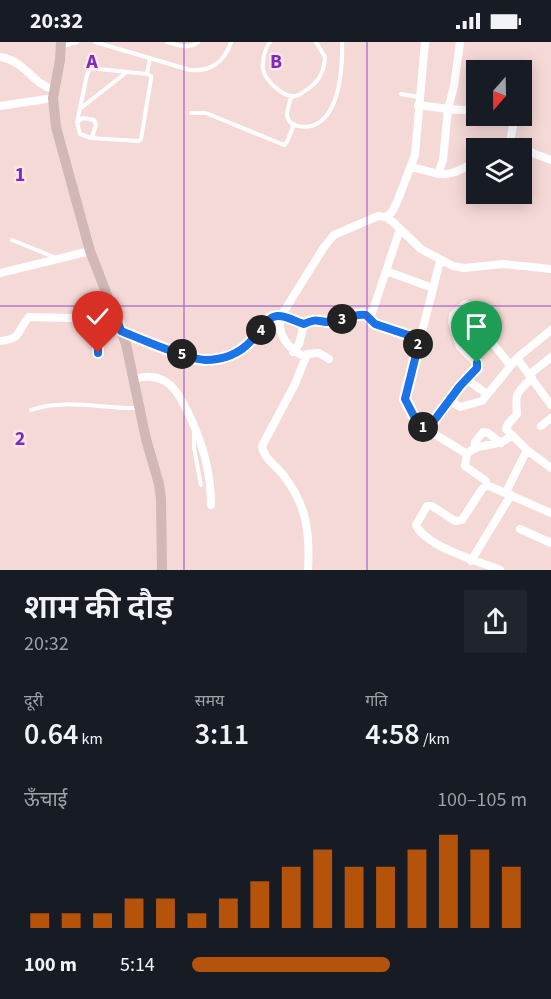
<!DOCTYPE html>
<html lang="hi">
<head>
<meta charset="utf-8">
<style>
  :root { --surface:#171b24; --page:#20242c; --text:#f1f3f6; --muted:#9ea1a6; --accent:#b45309 }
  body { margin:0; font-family:"Source Sans 3","Noto Sans Devanagari",sans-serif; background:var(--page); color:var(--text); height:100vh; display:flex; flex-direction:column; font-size:22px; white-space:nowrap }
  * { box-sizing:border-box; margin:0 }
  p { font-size:20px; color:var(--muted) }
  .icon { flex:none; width:33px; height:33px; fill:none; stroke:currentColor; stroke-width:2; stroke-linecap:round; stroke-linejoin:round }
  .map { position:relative; height:528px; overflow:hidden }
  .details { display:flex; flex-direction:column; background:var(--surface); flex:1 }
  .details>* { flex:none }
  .needle { width:39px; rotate:200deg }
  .tools { position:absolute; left:466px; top:18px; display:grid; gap:12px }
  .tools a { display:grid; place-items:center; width:66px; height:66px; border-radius:0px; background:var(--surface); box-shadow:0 3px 15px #0003; font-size:30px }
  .pin { position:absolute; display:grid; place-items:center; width:51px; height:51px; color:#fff; margin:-62px -26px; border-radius:50% 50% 50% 0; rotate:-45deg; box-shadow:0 0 6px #0007 }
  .pin .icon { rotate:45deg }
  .km { position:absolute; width:30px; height:30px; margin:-15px; border-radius:50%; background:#222; color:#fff; font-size:16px; line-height:30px; text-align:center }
  .round { display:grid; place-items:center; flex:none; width:63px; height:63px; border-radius:0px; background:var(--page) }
  .head { display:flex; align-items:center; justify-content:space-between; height:102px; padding:0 24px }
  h1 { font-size:33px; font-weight:600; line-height:45px }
  .figures { display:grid; grid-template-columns:repeat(3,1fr); gap:9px; height:102px; padding:6px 24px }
  .figures div { display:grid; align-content:center }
  .figures b { font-size:30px; font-weight:600 }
  .figures small { font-size:16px; font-weight:400 }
  .figures p { font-size:16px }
  .chart { height:168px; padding:12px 24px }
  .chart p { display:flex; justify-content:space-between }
  .chart svg { width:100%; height:108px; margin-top:6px; stroke:var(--accent); stroke-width:6 }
  ul { padding:0 24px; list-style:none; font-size:20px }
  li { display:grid; grid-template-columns:96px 72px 1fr; align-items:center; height:45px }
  li i { height:15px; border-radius:8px; background:var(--accent) }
  .status { display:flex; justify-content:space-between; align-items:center; height:42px; padding:0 30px; background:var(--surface); direction:ltr }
  .status svg { height:16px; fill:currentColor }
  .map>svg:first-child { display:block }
</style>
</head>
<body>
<div class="status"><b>20:32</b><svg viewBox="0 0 49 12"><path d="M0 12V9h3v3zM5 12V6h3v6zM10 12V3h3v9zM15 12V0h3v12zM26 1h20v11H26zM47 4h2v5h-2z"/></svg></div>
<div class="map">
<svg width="551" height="528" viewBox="0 0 551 528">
  <rect width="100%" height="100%" fill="#f5d9d7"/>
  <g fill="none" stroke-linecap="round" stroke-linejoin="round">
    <path stroke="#fff" stroke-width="4" d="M95,0L190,28C210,30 225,20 231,0
      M167,0C177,3 189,8 198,0
      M270,0C265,6 262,19 263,27C265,38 281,53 292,54C297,55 301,52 305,49C318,41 324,31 325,15L316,0
      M63,4L77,0
      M147,32L151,34V37L141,97L139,99L91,96L80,92L77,80L87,33L90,26L147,32L150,16
      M401,52L419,55
      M291,55C290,60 287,67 287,73C289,88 312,87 321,79C340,65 343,22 342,0
      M81,66L127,30
      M191,71H206L284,103L287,100L294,82
      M77,80L83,76L94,78L96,83L92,95
      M12,198L54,215
      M98,311V277
      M31,368C64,356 103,367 138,366
      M194,388V406L201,443"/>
    <path stroke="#fff" stroke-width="8" d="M0,15C26,19 31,41 54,48
      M418,63L448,67L454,44L460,0
      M0,64L53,56
      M509,105L514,79L512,74
      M498,106L512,105
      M522,107L551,118
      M412,125C446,134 445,137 477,119
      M438,132L443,118L448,67L477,69
      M386,175L392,170L397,160L415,113L425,0
      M440,219L405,357L420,383L467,412
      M386,229L433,246
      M0,231L90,209
      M366,274L375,282L420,297
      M121,289C155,302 191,323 228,315C249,310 263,276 277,274C286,274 296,280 304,282L312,278L334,280L354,273L372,271L400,187
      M0,299C23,297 16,289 29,275L117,277
      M293,310L299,302L304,282
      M306,315C290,309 276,293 281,274L324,205L334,193L378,174L386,175L393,180L421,207L453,224L464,226L503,222L551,227
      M551,315L529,333L551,363
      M529,333L517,316L551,288
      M532,336C516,352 515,350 517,372L508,382L506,387L527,408L551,426
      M133,337C167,327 179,350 191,377C204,405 211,432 211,463
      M466,337L487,352
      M449,358L460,365L482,359L517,316
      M541,384L551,376
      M427,388L460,343L478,323L460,305L452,280L453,273L465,262L471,264L478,283L510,323
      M474,407L475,400L483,390L488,391L501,401
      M487,443L486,439L465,424L467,412C478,399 500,407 511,393
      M506,450L527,408
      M520,487L551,501
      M471,519L511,453
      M308,528C310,491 307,464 284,434C277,424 264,417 262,404L295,342L307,312L319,311L329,317
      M500,528C479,519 426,505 416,483L427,464H432L455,479L462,478L482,447L487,443L551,471"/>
    <path stroke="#d1b7b5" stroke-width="10" d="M61,0L60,18L53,56L56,85L90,209L126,302L146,397L159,442L161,457L162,528"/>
  </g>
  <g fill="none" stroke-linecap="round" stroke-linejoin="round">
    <defs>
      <path id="route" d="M98,311V277H117L121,289C141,297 186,317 205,318C223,318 239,312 251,299C258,292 266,275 277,274C286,273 296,280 304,282C318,275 319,281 332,280C344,279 353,271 366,273L375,282L420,297L405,357L417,380L427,388L460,344L477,326V321"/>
    </defs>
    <use href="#route" stroke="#fff" stroke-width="12"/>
    <use href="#route" stroke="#1a73e8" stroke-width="8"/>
  </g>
  <path fill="none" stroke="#7b2cbf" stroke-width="1.5" stroke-opacity="0.55" d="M184,0V528M367,0V528M0,264H551"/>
  <g font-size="20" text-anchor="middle" font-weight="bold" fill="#7b2cbf" stroke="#ffe7e6" stroke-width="5" stroke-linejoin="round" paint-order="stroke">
    <text x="92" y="26">A</text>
    <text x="276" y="26">B</text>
    <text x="20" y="139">1</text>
    <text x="20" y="403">2</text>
  </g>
</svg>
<div class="tools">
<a><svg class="needle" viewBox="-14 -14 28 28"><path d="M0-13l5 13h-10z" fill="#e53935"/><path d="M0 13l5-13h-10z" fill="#9ea1a6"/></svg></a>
<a><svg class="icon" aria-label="layers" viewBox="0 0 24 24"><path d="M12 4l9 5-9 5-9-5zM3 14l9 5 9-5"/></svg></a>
</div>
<div class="pin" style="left:477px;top:321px;background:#1e9e55"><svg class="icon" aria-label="arrive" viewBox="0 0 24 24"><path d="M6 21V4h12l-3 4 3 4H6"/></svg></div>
<div class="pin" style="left:98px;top:311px;background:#d93025"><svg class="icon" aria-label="check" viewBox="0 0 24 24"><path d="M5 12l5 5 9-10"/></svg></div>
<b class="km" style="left:423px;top:385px">1</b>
<b class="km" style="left:418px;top:302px">2</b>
<b class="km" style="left:342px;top:277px">3</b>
<b class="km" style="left:261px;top:288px">4</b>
<b class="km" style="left:182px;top:312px">5</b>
</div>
<section class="details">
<div class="head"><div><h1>शाम की दौड़</h1><p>20:32</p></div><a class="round"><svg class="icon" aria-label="share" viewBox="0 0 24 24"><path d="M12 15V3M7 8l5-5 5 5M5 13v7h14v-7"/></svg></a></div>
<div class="figures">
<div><p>दूरी</p><b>0.64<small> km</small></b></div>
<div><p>समय</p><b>3:11</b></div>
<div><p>गति</p><b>4:58<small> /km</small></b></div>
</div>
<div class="chart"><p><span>ऊँचाई</span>100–105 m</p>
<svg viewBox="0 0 160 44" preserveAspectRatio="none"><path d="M5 44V38M15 44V38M25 44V38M35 44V32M45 44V32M55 44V38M65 44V32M75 44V25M85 44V19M95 44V12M105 44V19M115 44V19M125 44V12M135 44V6M145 44V12M155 44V19"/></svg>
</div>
<ul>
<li><b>100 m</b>5:14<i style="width:59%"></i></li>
</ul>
</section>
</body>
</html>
